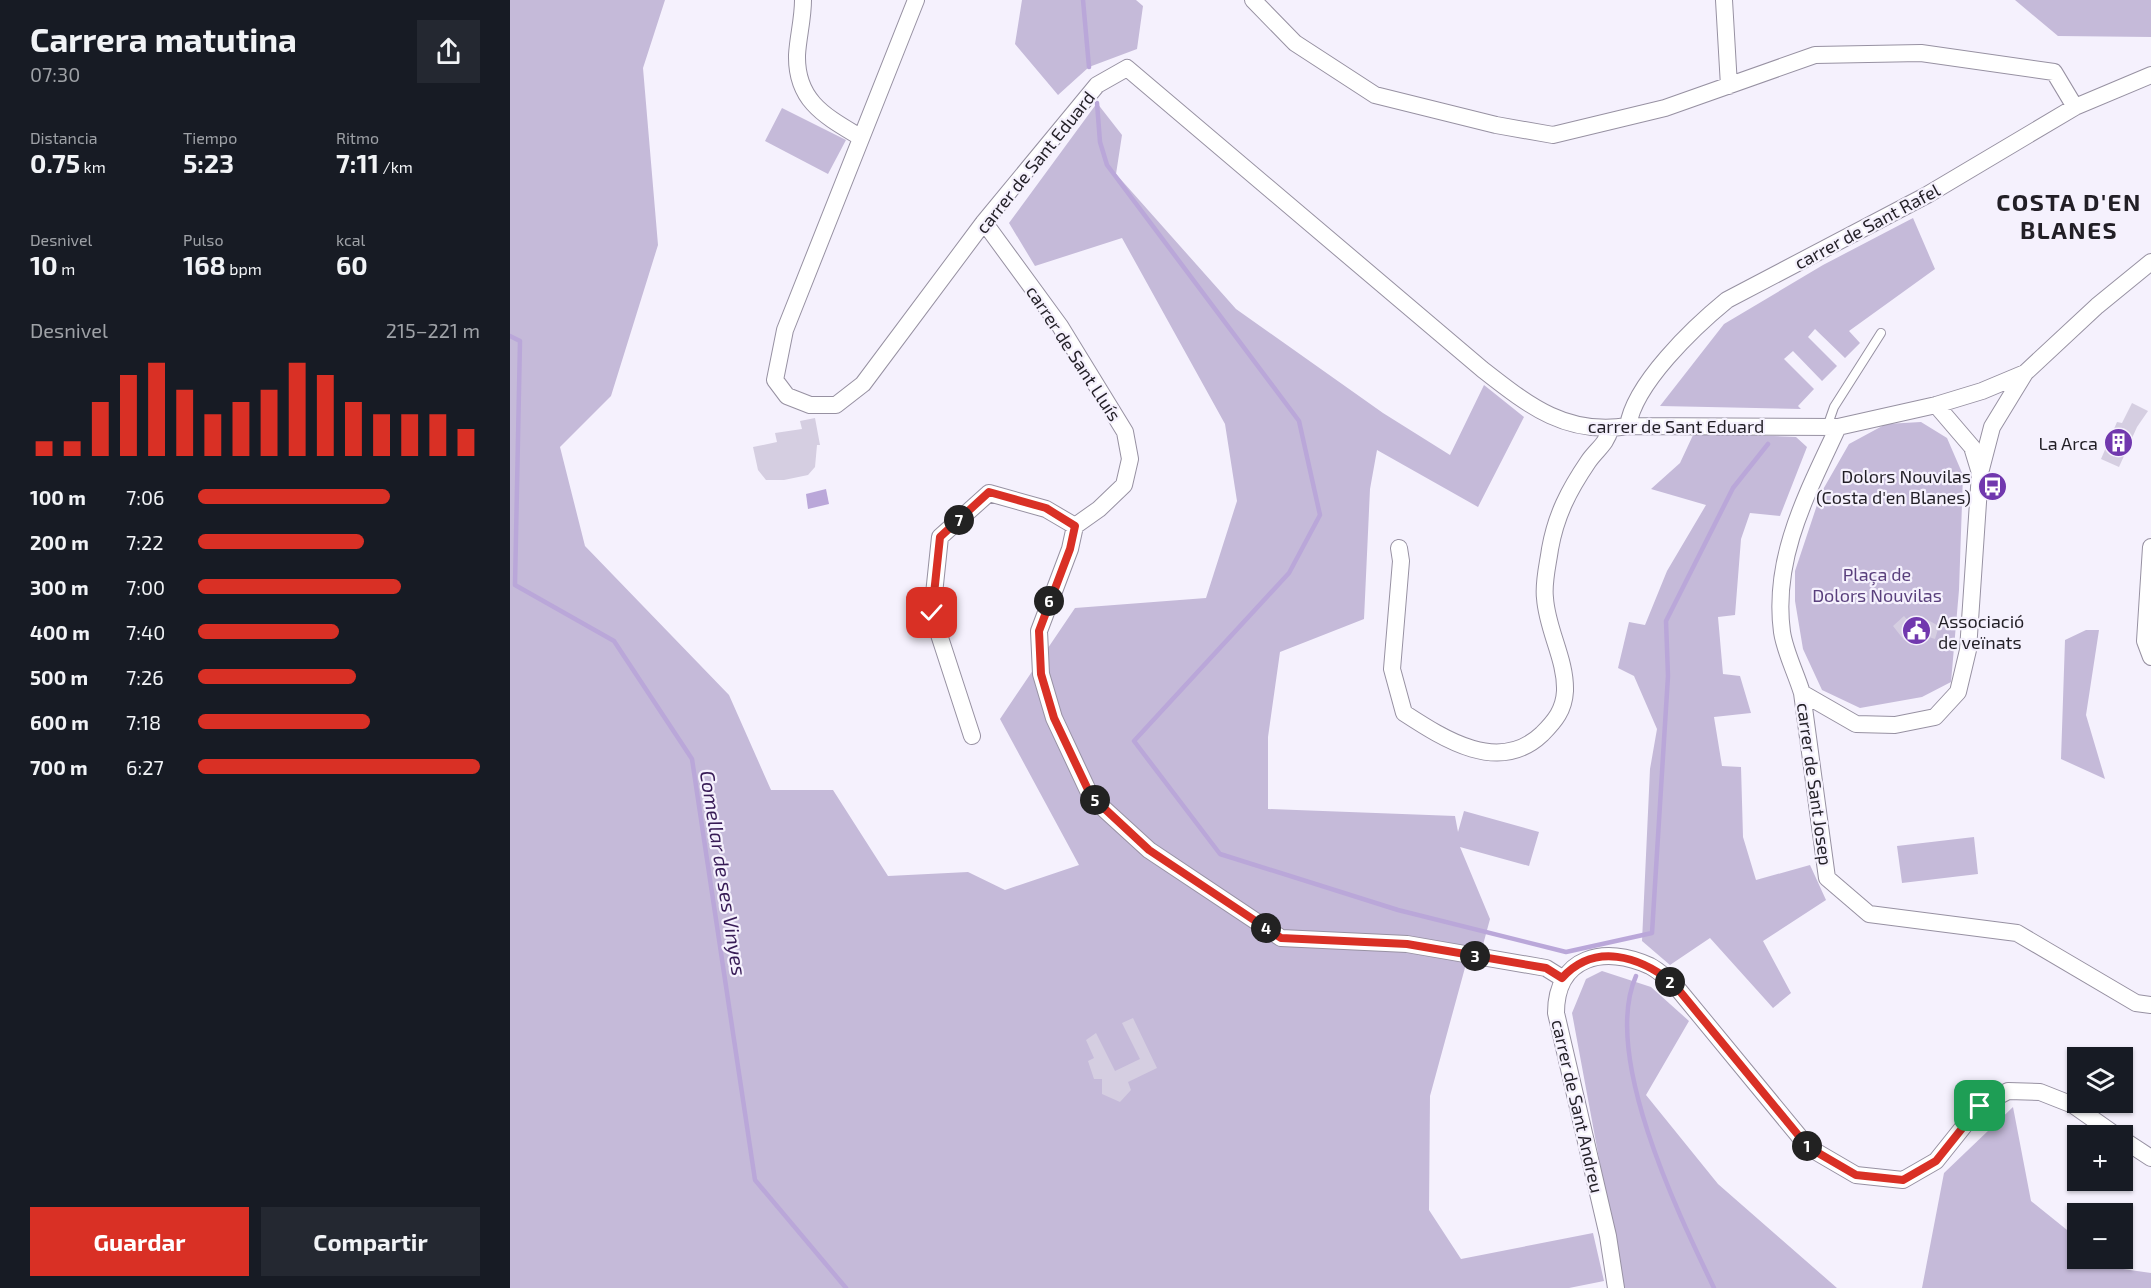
<!DOCTYPE html>
<html lang="es">
<head>
<meta charset="utf-8">
<style>
  :root { --surface:#171b24; --page:#242831; --text:#f1f3f6; --muted:#9ea1a6; --accent:#d93025 }
  body { margin:0; font-family:"Exo 2",sans-serif; background:var(--page); color:var(--text); height:100vh; display:flex; flex-direction:column; font-size:22px; white-space:nowrap }
  * { box-sizing:border-box; margin:0 }
  p { font-size:20px; color:var(--muted) }
  .icon { flex:none; width:33px; height:33px; fill:none; stroke:currentColor; stroke-width:2; stroke-linecap:round; stroke-linejoin:round }
  .map { position:relative; flex:1; overflow:hidden }
  .panel { display:flex; flex-direction:column; background:var(--surface); width:510px }
  .panel>* { flex:none }
  .buttons { position:absolute; left:1557px; top:1047px; display:grid; gap:12px }
  .buttons a { display:grid; place-items:center; width:66px; height:66px; border-radius:0px; background:var(--surface); box-shadow:0 2px 4px #0004; font-size:30px }
  .pin { position:absolute; display:grid; place-items:center; width:51px; height:51px; color:#fff; margin:-26px; border-radius:12px; box-shadow:0 3px 9px #0006 }
  .km { position:absolute; width:30px; height:30px; margin:-15px; border-radius:50%; background:#222; color:#fff; font-size:16px; line-height:30px; text-align:center }
  .round { display:grid; place-items:center; flex:none; width:63px; height:63px; border-radius:0px; background:var(--page) }
  .headline { display:flex; align-items:center; justify-content:space-between; height:102px; padding:0 30px }
  h1 { font-size:33px; font-weight:700; line-height:45px }
  .stats { display:grid; grid-template-columns:repeat(3,1fr); gap:9px; height:102px; padding:6px 30px }
  .stats div { display:grid; align-content:center }
  .stats b { font-size:26px; font-weight:700 }
  .stats small { font-size:16px; font-weight:400 }
  .stats p { font-size:16px }
  .chart { height:168px; padding:12px 30px }
  .chart p { display:flex; justify-content:space-between }
  .chart svg { width:100%; height:108px; margin-top:6px; stroke:var(--accent); stroke-width:6 }
  .primary-button { display:flex; gap:12px; margin-top:auto; padding:12px 30px }
  .primary-button a { flex:1; height:69px; border-radius:0px; background:var(--accent); color:#fff; font-size:24px; font-weight:700; line-height:69px; text-align:center }
  .primary-button a+a { background:var(--page); color:var(--text) }
  ul { padding:0 30px; list-style:none; font-size:20px }
  li { display:grid; grid-template-columns:96px 72px 1fr; align-items:center; height:45px }
  li i { height:15px; border-radius:8px; background:var(--accent) }
  main { display:flex; flex:1; min-height:0 }
  .map>svg:first-child { display:block }
</style>
</head>
<body>
<main>
<section class="panel">
<div class="headline"><div><h1>Carrera matutina</h1><p>07:30</p></div><a class="round"><svg class="icon" aria-label="share" viewBox="0 0 24 24"><path d="M12 15V3M7 8l5-5 5 5M5 13v7h14v-7"/></svg></a></div>
<div class="stats">
<div><p>Distancia</p><b>0.75<small> km</small></b></div>
<div><p>Tiempo</p><b>5:23</b></div>
<div><p>Ritmo</p><b>7:11<small> /km</small></b></div>
</div>
<div class="stats">
<div><p>Desnivel</p><b>10<small> m</small></b></div>
<div><p>Pulso</p><b>168<small> bpm</small></b></div>
<div><p>kcal</p><b>60</b></div>
</div>
<div class="chart"><p><span>Desnivel</span>215–221 m</p>
<svg viewBox="0 0 160 44" preserveAspectRatio="none"><path d="M5 44V38M15 44V38M25 44V22M35 44V11M45 44V6M55 44V17M65 44V27M75 44V22M85 44V17M95 44V6M105 44V11M115 44V22M125 44V27M135 44V27M145 44V27M155 44V33"/></svg>
</div>
<ul>
<li><b>100 m</b>7:06<i style="width:68%"></i></li>
<li><b>200 m</b>7:22<i style="width:59%"></i></li>
<li><b>300 m</b>7:00<i style="width:72%"></i></li>
<li><b>400 m</b>7:40<i style="width:50%"></i></li>
<li><b>500 m</b>7:26<i style="width:56%"></i></li>
<li><b>600 m</b>7:18<i style="width:61%"></i></li>
<li><b>700 m</b>6:27<i style="width:100%"></i></li>
</ul>
<div class="primary-button"><a>Guardar</a><a>Compartir</a></div>
</section>
<div class="map">
<svg width="1641" height="1288" viewBox="0 0 1641 1288">
  <rect width="100%" height="100%" fill="#f5f1fd"/>
  <path fill="#c5bad9" d="M0,0H155L133,68L148,245L101,396L50,447L75,546L219,695L261,790H323L378,876L458,872L495,890L569,865L490,719L565,608L696,598L727,501L715,424L612,238L525,266L499,223L587,103L612,135L606,174L726,309L873,413L940,455L974,385L1014,417L968,507L867,450L860,489L854,619L770,652L758,737V809L945,816L948,832L954,811L1029,832L1019,866L950,847L980,919L967,967L956,964L920,1096L919,1210L951,1259L1083,1233L1094,1281L1059,1288H0Z
    M512,0H626L633,6L627,49L579,67L548,95L505,44Z
    M1505,0H1641V37L1548,36Z
    M272,108L336,140L318,174L255,141Z
    M1403,218L1425,269L1339,331L1350,343L1335,358L1305,329L1298,337L1327,366L1312,381L1283,351L1274,359L1304,389L1288,406L1291,409L1150,406L1214,324L1313,265Z
    M1411,422L1437,438L1453,475L1449,590L1441,682L1412,697L1350,708L1312,690L1293,649L1285,601V571L1311,493L1339,444L1376,424Z
    M1184,433L1286,437L1297,447L1270,516L1240,513L1231,539L1225,615L1208,617L1213,674L1230,676L1241,713L1204,717L1212,766L1231,767L1233,837L1246,880L1300,865L1316,900L1253,941L1281,993L1263,1008L1200,938L1160,965L1132,941L1140,769L1147,729L1124,676L1108,668L1119,622L1135,625L1157,571L1196,505L1141,489L1170,463Z
    M1576,630H1589L1576,715L1595,779L1551,759L1555,640Z
    M1464,837L1468,874L1392,883L1387,846Z
    M1092,971L1141,987L1179,1021L1136,1095L1208,1184L1327,1288H1113L1062,1013L1076,979Z
    M1503,1107L1521,1201L1567,1238L1568,1258L1594,1259L1606,1268L1641,1273V1288H1412L1434,1173Z"/>
  <path fill="#baa7d9" d="M316,489L319,504L298,509L296,494Z"/>
  <g fill="none" stroke-linecap="round" stroke-linejoin="round">
    <path stroke="#baa7d9" stroke-width="4.5" d="M573,0L579,67
      M587,103L590,142L597,165L789,421L810,515L779,573L624,741L710,854L888,910L1056,952L1142,933L1158,676L1156,621L1223,488L1258,444
      M0,336L10,341L5,585L104,641L182,759L245,1180L336,1288
      M1126,976C1091,1055 1168,1213 1204,1288"/>
  </g>
  <path fill="#d5cee1" d="M1622,403L1638,411L1627,427L1609,467L1591,459L1607,422L1612,423Z
    M305,418L310,445H307L305,467L298,475L274,480H256L248,470L243,447L267,442L265,433L292,429L290,421Z
    M1394,616L1406,630L1394,640L1383,626Z
    M1412,617L1429,626L1425,639L1406,633Z
    M623,1018L647,1068L618,1082L621,1090L610,1102L592,1094V1079H584L578,1061L584,1058L576,1040L586,1033L605,1071L630,1059L612,1023Z"/>
  <g fill="none" stroke-linecap="round" stroke-linejoin="round">
    <defs>
      <path id="service" d="M1317,427L1324,407L1371,333"/>
      <path id="minor" d="M293,0C293,19 288,37 287,55C286,101 315,116 350,137
        M406,0L275,330L265,380L277,396L300,405H326L353,384L474,222L587,85L617,68L972,369C1018,405 1056,436 1118,426L1328,427L1426,405L1472,391L1515,373
        M743,0L785,43L865,95L986,125L1043,135L1155,108L1305,55L1411,53L1544,72L1565,107
        M1214,0L1219,86
        M474,222L550,326L615,432L620,459L614,485L589,509L565,526L560,549L529,631L531,674L544,718L581,797L639,850L771,938L897,944L1036,968L1052,978
        M1426,405L1462,447L1469,470
        M1118,426C1124,384 1184,327 1217,300L1417,195L1565,107L1641,75
        M1328,427C1298,492 1262,557 1272,632C1275,652 1286,673 1292,693L1346,724L1385,725L1425,717L1448,692L1458,650L1470,473L1482,427L1515,373L1587,306L1641,262
        M1641,547L1635,641L1641,657
        M889,548L891,561L882,669L894,713C934,739 989,775 1032,734C1045,721 1054,710 1055,691C1056,659 1037,630 1035,598C1033,583 1038,564 1040,549C1046,515 1059,490 1078,462C1086,450 1097,444 1100,429
        M1292,693L1317,878L1359,914L1507,933L1626,1003L1641,1005
        M462,736L422,613L430,537L479,493L536,509L565,526
        M1612,1139L1641,1158
        M1106,1288L1098,1236L1046,1013C1046,956 1095,945 1140,966C1148,970 1156,978 1163,983L1298,1147L1346,1175L1393,1180L1426,1161L1470,1106L1498,1091L1530,1092L1563,1105L1607,1136"/>
    </defs>
    <use href="#service" stroke="#9791a2" stroke-width="10"/>
    <use href="#minor" stroke="#9791a2" stroke-width="18"/>
    <use href="#service" stroke="#fff" stroke-width="8"/>
    <use href="#minor" stroke="#fff" stroke-width="16"/>
  </g>
  <g fill="none" stroke-linecap="round" stroke-linejoin="round">
    <defs>
      <path id="route" d="M422,613L430,537L479,492L536,508L565,526L560,549L529,631L531,674L544,718L581,796L639,850L771,938L897,944L1036,968L1052,978C1085,942 1129,956 1163,983L1298,1147L1346,1175L1393,1180L1426,1161L1470,1106"/>
    </defs>
    <use href="#route" stroke="#fff" stroke-width="12"/>
    <use href="#route" stroke="#d93025" stroke-width="8"/>
  </g>
  <defs>
    <symbol id="building-disc" viewBox="-11 -11 22 22"><circle r="9.5" fill="#7138ae" stroke="#f5f1fd"/><path d="M-4-6H4V6H1V3H-1V6H-4ZM-2.5-4.3h1.7v1.8h-1.7ZM.8-4.3h1.7v1.8H.8ZM-2.5-1h1.7V.8h-1.7ZM.8-1h1.7V.8H.8Z" fill="#fff"/></symbol>
    <symbol id="bus-disc" viewBox="-11 -11 22 22"><circle r="9.5" fill="#7138ae" stroke="#f5f1fd"/><path d="M-5-6H5V4H4V6H2V4H-2V6H-4V4H-5ZM-3.5-4V0h7V-4ZM-3.5 1.2v1.5H-2V1.2ZM2 1.2v1.5H3.5V1.2Z" fill="#fff"/></symbol>
    <symbol id="civic-disc" viewBox="-11 -11 22 22"><circle r="9.5" fill="#7138ae" stroke="#f5f1fd"/><path d="M-.6-6.5H3V-4.5H.6V-3L4-1V1h2V6H-6V1h2V-1L-.6-3ZM-1.2 2.5V6h2.4V2.5Z" fill="#fff"/></symbol>
  </defs>
  <g fill-rule="evenodd">
    <use href="#building-disc" x="1592" y="426" width="33" height="33"/>
    <use href="#bus-disc" x="1466" y="470" width="33" height="33"/>
    <use href="#civic-disc" x="1390" y="614" width="33" height="33"/>
  </g>
  <g text-anchor="middle" dominant-baseline="central" stroke-width="4.5" stroke-linejoin="round" paint-order="stroke">
    <g font-size="18" fill="#221f26" stroke="#f5f1fd">
      <text transform="translate(525 162) rotate(-51)">carrer de Sant Eduard</text>
      <text transform="translate(1357 226) rotate(-28)">carrer de Sant Rafel</text>
      <text transform="translate(564 353) rotate(57)">carrer de Sant Lluís</text>
      <text x="1166" y="426">carrer de Sant Eduard</text>
      <text transform="translate(1305 784) rotate(82)">carrer de Sant Josep</text>
      <text transform="translate(1068 1106) rotate(77)">carrer de Sant Andreu</text>
    </g>
    <g font-size="18" fill="#221f26" stroke="#f5f1fd" text-anchor="end">
      <text x="1588" y="443">La Arca</text>
      <text x="1461" y="476">Dolors Nouvilas<tspan x="1461" dy="21">(Costa d'en Blanes)</tspan></text>
      <text x="1428" y="621" text-anchor="start">Associació<tspan x="1428" dy="21">de veïnats</tspan></text>
    </g>
    <g font-size="18" fill="#5a407d" stroke="#f5f1fd">
      <text x="1367" y="574">Plaça de<tspan x="1367" dy="21">Dolors Nouvilas</tspan></text>
    </g>
    <g font-size="20" font-style="italic" fill="#371b56" stroke="#f5f1fd">
      <text transform="translate(214 873) rotate(81)">Comellar de ses Vinyes</text>
    </g>
    <g font-size="24" font-weight="bold" letter-spacing="1.5" fill="#221f26" stroke="#f5f1fd">
      <text x="1559" y="201">COSTA D'EN<tspan x="1559" dy="28">BLANES</tspan></text>
    </g>
  </g>
</svg>
<div class="buttons">
<a><svg class="icon" aria-label="layers" viewBox="0 0 24 24"><path d="M12 4l9 5-9 5-9-5zM3 14l9 5 9-5"/></svg></a>
<a>+</a>
<a>−</a>
</div>
<div class="pin" style="left:1470px;top:1106px;background:#1e9e55"><svg class="icon" aria-label="arrive" viewBox="0 0 24 24"><path d="M6 21V4h12l-3 4 3 4H6"/></svg></div>
<div class="pin" style="left:422px;top:613px;background:#d93025"><svg class="icon" aria-label="check" viewBox="0 0 24 24"><path d="M5 12l5 5 9-10"/></svg></div>
<b class="km" style="left:1297px;top:1146px">1</b>
<b class="km" style="left:1160px;top:982px">2</b>
<b class="km" style="left:965px;top:956px">3</b>
<b class="km" style="left:756px;top:928px">4</b>
<b class="km" style="left:585px;top:800px">5</b>
<b class="km" style="left:539px;top:601px">6</b>
<b class="km" style="left:449px;top:520px">7</b>
</div>
</main>
</body>
</html>
